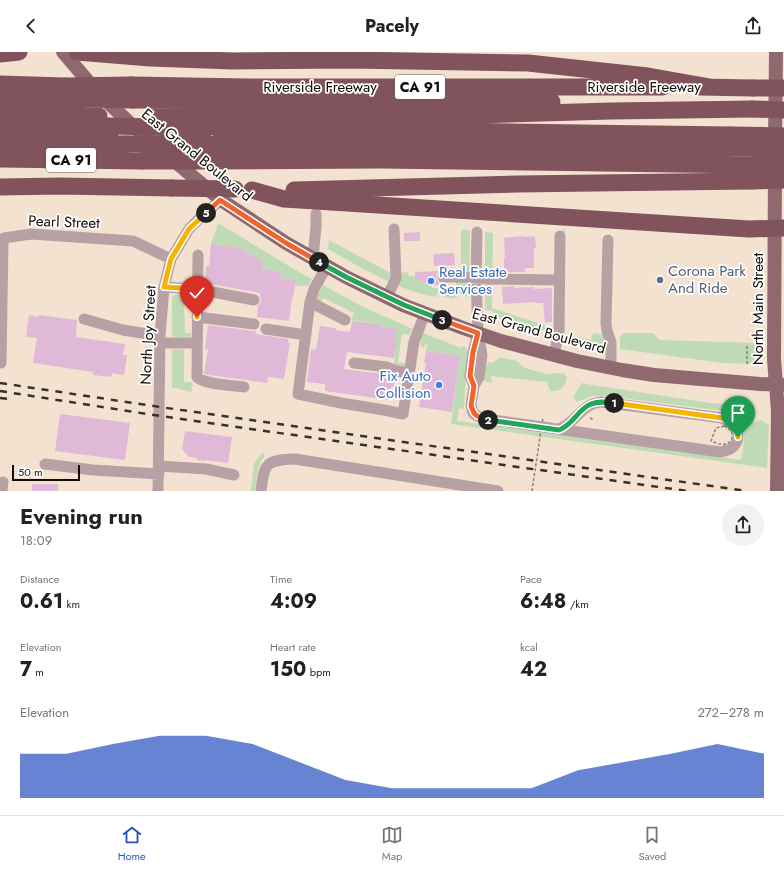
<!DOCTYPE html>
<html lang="en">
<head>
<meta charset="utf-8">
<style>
  :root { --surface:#fff; --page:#f2f2f2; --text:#222; --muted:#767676; --line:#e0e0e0; --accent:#2651c0 }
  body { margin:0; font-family:Jost,sans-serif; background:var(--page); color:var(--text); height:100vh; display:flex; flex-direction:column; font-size:15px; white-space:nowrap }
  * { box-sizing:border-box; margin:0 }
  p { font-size:13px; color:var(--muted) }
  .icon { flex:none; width:22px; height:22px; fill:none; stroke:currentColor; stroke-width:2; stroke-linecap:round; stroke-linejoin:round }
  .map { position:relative; height:439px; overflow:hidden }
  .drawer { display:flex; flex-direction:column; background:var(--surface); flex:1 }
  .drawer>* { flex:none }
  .scale { position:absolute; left:12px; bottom:10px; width:68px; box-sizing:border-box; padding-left:4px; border:2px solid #110b06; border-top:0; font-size:11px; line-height:14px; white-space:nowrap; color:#110b06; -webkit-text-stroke:3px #fff; paint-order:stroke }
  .pin { position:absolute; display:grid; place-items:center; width:34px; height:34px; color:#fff; margin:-41px -17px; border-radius:50% 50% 50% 0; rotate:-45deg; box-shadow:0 0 4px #0007 }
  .pin .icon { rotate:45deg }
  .km { position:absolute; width:20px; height:20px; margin:-10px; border-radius:50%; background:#222; color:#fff; font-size:11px; line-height:20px; text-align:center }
  .round { display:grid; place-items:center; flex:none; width:42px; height:42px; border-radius:21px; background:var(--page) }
  .summary { display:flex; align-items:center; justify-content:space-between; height:68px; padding:0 20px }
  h1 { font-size:22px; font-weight:700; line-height:30px }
  .metrics { display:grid; grid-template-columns:repeat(3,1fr); gap:6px; height:68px; padding:4px 20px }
  .metrics div { display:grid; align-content:center }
  .metrics b { font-size:20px; font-weight:700 }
  .metrics small { font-size:11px; font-weight:400 }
  .metrics p { font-size:11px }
  .chart { height:112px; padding:8px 20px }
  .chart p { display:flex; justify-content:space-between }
  .chart svg { width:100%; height:72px; margin-top:4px; fill:var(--accent); opacity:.7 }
  header { display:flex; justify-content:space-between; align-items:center; height:52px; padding:0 20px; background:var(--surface); font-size:18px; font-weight:700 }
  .menu { display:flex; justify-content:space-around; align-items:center; height:56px; border-top:1px solid var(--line); background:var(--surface); font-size:11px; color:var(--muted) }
  .menu a { display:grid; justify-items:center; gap:2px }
  .menu .current { color:var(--accent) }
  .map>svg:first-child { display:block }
</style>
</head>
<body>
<header><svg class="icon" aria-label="back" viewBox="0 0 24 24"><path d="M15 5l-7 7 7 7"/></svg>Pacely<svg class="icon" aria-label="share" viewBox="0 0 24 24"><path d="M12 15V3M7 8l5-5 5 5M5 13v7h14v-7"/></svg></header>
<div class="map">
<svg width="784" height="439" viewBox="0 0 784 439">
  <rect width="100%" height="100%" fill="#f4e2d0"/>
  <path fill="#bfdbb5" d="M218,171C249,189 280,210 312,227L308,234H295L296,228L280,226V220L263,217L264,211L241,196L211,192Z
    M563,177H565L564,282L591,288L593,281L601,282L605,285L604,294L561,283Z
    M461,178H470L469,240L467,245L460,241L456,246L453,247L437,242L436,245C400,239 359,215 328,197L329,188L398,225V221L408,220L409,224H415L416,227H420L421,231L426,230L427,233H432V236H438L439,239H456V230H461Z
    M485,180L493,181L492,256L557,277L556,282L498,266L493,259L485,258Z
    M323,233L363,255L413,277L409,283L402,282L398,310L405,312V315H397L394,312L396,290L395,289L397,277L379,274V272L351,268L354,261L323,246L321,251L316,250V246Z
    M177,242H191L192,252H184L185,281H191V283L190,285H175L172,283V245Z
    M423,281L461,296L462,294L465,295L467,299L464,357L459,356L457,369L741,408C744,394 748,370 732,362C730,361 726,360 723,359L606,344H592L577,350L573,345L582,331L592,333L711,351L742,353L748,355C744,366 751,373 761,368L769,373L767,416L451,372L460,304L426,299L428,293L425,292L424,296L421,295L420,293Z
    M624,281H653L660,288L757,291V304L750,312L723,311L620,297V284Z
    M184,297V330H192L193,332L191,340L172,335V298Z
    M498,305L517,309L525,316L547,322L559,321L565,322L567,326C564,336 561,340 550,339L547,330L491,324L492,331L487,330L483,327L484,318L489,310L491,311L498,307Z
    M263,400L265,404C256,413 257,427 255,439H251L254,411Z"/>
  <path fill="#e0b9d8" d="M420,180V189H404V181Z
    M523,184V185L535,184L536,196H534V216H525V220H504V206H505L504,186Z
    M211,192L241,196L264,211L263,217L281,220L280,226L296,228L293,246H292L289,269L257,265L258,253L261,249L260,244V241L205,231L206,214H209Z
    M454,201L455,213L434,214L433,202Z
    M439,219L437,222L436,225L437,228L439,230L438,233H427L426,230L420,231V227H415V220Z
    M514,234V236L534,235V237L552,236V270L545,271L543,251H536V250L503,252L502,235Z
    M29,263L39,265V263L77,268L76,285L125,292L123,303H127L124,323L112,321L111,325L93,323V320L33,311L37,286L26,285Z
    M352,269L379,272V274L397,277L395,289H397L394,306L347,300L344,317L389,323L393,325L392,329H395L394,335H391L390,348L325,339V332L307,330L311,297L316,298L320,274L336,276V278L350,280Z
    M208,273L253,279H256V282L288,287V291H290L284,327L268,325L267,331L210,323L204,322L208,297H205Z
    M426,299L460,304L452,360L419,355L426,311H424Z
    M60,362L130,371L125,408L55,399Z
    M185,379L232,385L228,411L206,408V409L197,408V406L189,405L182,397Z
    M32,432H58V439H32Z"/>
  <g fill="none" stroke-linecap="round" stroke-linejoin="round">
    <path stroke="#8b7e72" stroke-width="1.5" stroke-dasharray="3 2" stroke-linecap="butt" d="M747,312V292
      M590,366L594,368
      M724,374C732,377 734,382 731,389C724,395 719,392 711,389L716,376Z"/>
    <path stroke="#b8a1a5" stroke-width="11" d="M608,188L606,272L607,279L611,290V316
      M198,203L197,325C205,333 232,333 244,335
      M313,206L316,174V162
      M327,214L314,237L310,250L298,342L341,351L384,358L403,362L414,290L425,261
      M443,225H462L491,227L559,228
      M164,235L197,237L254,248
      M387,245L396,226L394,177
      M310,250L345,268
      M197,265L254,272
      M84,267L123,278L160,284
      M266,277L306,283
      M478,281L473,300L470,324L474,334L471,353L473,361L477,364L486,367C564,378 642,389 720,400C744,397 743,373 722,366L601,350C580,352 577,371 559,377
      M160,291H196
      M554,303L559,280L560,184
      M1,311L3,192L4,186L31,182L133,189L171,207
      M354,311L387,315L397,319L409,321
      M474,334L479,325L482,303L478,281L476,227L477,180
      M45,412L93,418L159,422
      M159,414L206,417L234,423
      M2,439L3,430
      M158,439L160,284L164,235L171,207L189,177L203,163L221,148
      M261,439C264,411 266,408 295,407L498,439"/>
    <path stroke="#906870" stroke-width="14" d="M63,0L98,41L136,77L221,148L286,191L346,225L403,253L463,276L501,289L577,309L622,318L654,323L760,332L784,333
      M775,95L776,0
      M775,118L774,307L778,359L777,439"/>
    <path stroke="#81545d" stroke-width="17" d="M77,0L150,6L233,9L350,8L528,11L648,24L710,35
      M0,2L19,0
      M0,32L65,34
      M131,33L248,35H663
      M699,35L753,36
      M0,47H84
      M133,48L552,50
      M0,63L99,64
      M152,65L477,63L611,59L752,57
      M0,76L111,79
      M217,76L731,83
      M166,79L204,80
      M0,91L128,92
      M182,92L488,96H729
      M0,107L142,109
      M196,109L381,108L753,113
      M0,135L60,134L172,136
      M252,138L284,147L749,177L784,176
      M294,138L518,132L752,129"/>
    <path stroke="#393129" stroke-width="2.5" stroke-dasharray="7 7" stroke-linecap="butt" d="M0,331L160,355L746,439
      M0,339L160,364L687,439
      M0,346L10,347"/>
    <path stroke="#8b7e72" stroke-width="1.5" stroke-dasharray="3 2" stroke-linecap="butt" d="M532,439L543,365"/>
    <path stroke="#81545d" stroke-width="17" d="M65,34L131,33
      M753,36H784
      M84,47L133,48
      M752,57L784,58
      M107,74L163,75
      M731,83L784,84
      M128,92H182
      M729,96H784
      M142,109H196
      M753,113H784
      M752,129L784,128
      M172,136L235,137"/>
  </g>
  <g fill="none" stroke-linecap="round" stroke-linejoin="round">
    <defs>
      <path id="split-1" d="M614,351L722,366C732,369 737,375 738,385"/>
      <path id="split-2" d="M488,368L559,378C573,373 578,357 591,352C599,349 606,350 614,351"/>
      <path id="split-3" d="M442,268L478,281L473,300L470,324L474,334L471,354L474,361L477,364L488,368"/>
      <path id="split-4" d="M319,210L346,225L404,253L442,268"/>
      <path id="split-5" d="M206,161L220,148L286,191L319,210"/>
      <path id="split-6" d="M197,265V237L164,235L171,207L189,177L206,161"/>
    </defs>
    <use href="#split-1" stroke="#fff" stroke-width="8"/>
    <use href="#split-2" stroke="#fff" stroke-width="8"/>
    <use href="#split-3" stroke="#fff" stroke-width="8"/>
    <use href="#split-4" stroke="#fff" stroke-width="8"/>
    <use href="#split-5" stroke="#fff" stroke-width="8"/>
    <use href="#split-6" stroke="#fff" stroke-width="8"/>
    <use href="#split-1" stroke="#f5b400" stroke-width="5"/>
    <use href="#split-2" stroke="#22a559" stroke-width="5"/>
    <use href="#split-3" stroke="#f0652b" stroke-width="5"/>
    <use href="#split-4" stroke="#22a559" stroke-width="5"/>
    <use href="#split-5" stroke="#f0652b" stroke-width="5"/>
    <use href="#split-6" stroke="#f5b400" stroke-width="5"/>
  </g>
  <circle fill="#5c6f8a" stroke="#fff" stroke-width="1.5" cx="660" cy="228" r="4"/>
  <g fill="#3f7fe0" stroke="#fff" stroke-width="1.5">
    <circle cx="431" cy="229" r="4"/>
    <circle cx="439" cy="333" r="4"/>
  </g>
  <g text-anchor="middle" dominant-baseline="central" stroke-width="3.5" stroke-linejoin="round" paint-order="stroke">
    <g fill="#fff" stroke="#585451" stroke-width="1">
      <rect x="395" y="23" width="50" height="24" rx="3"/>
      <rect x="46" y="96" width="50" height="24" rx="3"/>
    </g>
    <g font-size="14" font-weight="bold" fill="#110b06">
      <text x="420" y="35">CA 91</text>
      <text x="71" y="108">CA 91</text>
    </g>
    <g font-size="15" fill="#110b06" stroke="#fff">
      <text x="320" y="35">Riverside Freeway</text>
      <text x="644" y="35">Riverside Freeway</text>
      <text transform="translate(197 103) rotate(39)">East Grand Boulevard</text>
      <text transform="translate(64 170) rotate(2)">Pearl Street</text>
      <text transform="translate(758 257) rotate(-90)">North Main Street</text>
      <text transform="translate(539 279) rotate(15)">East Grand Boulevard</text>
      <text transform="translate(148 283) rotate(-87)">North Joy Street</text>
    </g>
    <g font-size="15" fill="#4e5e75" stroke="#fff" text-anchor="start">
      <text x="668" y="219">Corona Park<tspan x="668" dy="17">And Ride</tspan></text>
    </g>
    <g font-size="15" fill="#366cbe" stroke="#fff" text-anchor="start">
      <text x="439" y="220">Real Estate<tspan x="439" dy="17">Services</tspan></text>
      <text x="431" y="324" text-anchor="end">Fix Auto<tspan x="431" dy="17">Collision</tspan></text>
    </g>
  </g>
</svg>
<div class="scale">50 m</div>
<div class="pin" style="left:738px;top:385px;background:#1e9e55"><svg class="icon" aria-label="arrive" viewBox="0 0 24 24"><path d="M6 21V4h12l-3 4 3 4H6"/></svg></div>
<div class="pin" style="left:197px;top:265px;background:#d93025"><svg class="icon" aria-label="check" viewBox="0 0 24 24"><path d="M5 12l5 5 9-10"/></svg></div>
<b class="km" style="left:614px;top:351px">1</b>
<b class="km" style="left:488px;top:368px">2</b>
<b class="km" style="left:442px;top:268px">3</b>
<b class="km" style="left:319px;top:210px">4</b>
<b class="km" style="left:206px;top:161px">5</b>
</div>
<section class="drawer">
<div class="summary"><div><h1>Evening run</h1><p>18:09</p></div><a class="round"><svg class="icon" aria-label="share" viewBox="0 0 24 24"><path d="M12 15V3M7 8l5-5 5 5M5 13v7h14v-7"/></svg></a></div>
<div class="metrics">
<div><p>Distance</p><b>0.61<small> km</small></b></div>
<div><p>Time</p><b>4:09</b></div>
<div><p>Pace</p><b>6:48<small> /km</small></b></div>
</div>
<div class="metrics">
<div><p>Elevation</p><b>7<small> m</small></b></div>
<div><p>Heart rate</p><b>150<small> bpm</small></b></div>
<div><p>kcal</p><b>42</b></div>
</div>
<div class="chart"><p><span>Elevation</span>272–278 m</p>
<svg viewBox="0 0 160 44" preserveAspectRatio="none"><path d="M0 44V17L10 17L20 11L30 6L40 6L50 11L60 22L70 33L80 38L90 38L100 38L110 38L120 27L130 22L140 17L150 11L160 17V44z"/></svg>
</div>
</section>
<nav class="menu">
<a class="current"><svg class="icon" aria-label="home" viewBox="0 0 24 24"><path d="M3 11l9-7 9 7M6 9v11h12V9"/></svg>Home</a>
<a><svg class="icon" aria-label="map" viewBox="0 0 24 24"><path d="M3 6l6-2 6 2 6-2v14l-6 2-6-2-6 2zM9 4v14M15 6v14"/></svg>Map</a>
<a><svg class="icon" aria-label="saved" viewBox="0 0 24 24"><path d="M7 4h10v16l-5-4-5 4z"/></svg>Saved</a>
</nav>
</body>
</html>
